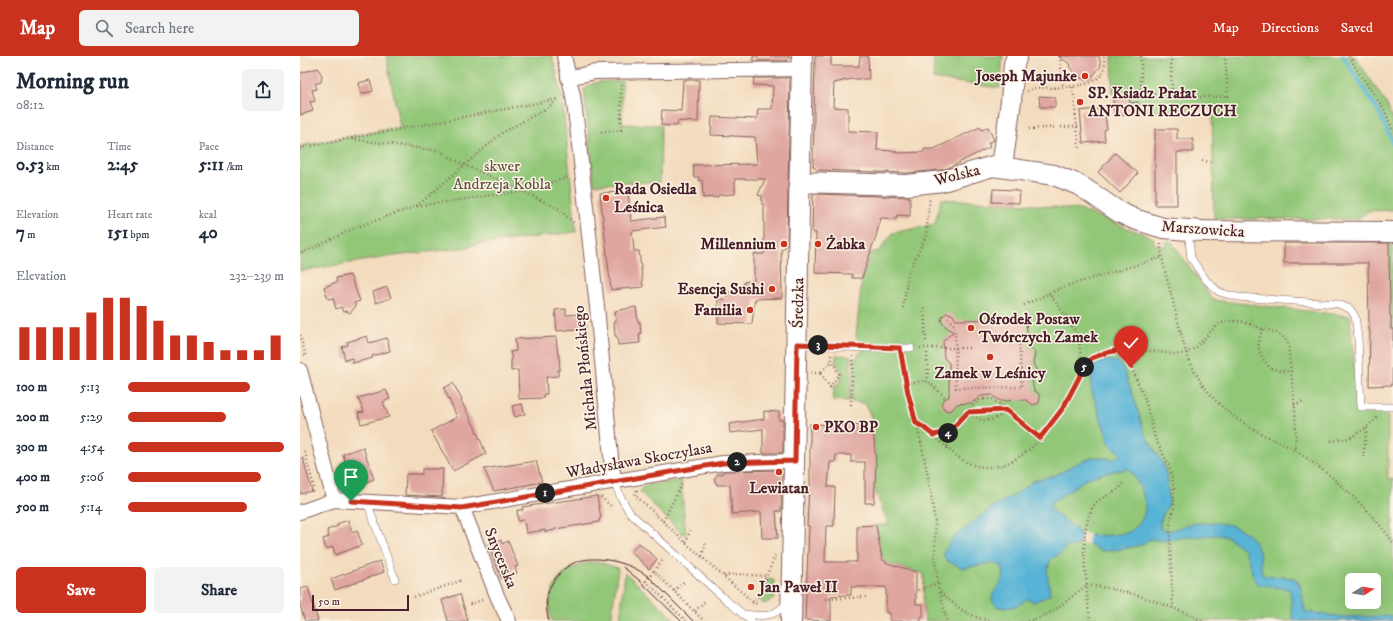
<!DOCTYPE html>
<html lang="en">
<head>
<meta charset="utf-8">
<style>
  :root { --surface:#fff; --page:#f2f2f3; --text:#1f2937; --muted:#747a83; --accent:#c8321e }
  body { margin:0; font-family:"IM FELL DW Pica",serif; background:var(--page); color:var(--text); height:100vh; display:flex; flex-direction:column; font-size:15px; white-space:nowrap }
  * { box-sizing:border-box; margin:0 }
  p { font-size:13px; color:var(--muted) }
  .icon { flex:none; width:22px; height:22px; fill:none; stroke:currentColor; stroke-width:2; stroke-linecap:round; stroke-linejoin:round }
  .map { position:relative; flex:1; overflow:hidden }
  .panel { display:flex; flex-direction:column; background:var(--surface); width:300px }
  .panel>* { flex:none }
  .needle { width:26px; rotate:79deg }
  .tools { position:absolute; left:1045px; top:517px; display:grid; gap:8px }
  .tools a { display:grid; place-items:center; width:36px; height:36px; border-radius:6px; background:var(--surface); box-shadow:0 4px 16px #0002; font-size:20px }
  .scale { position:absolute; left:12px; bottom:10px; width:97px; box-sizing:border-box; padding-left:4px; border:2px solid #4a1f2b; border-top:0; font-size:11px; line-height:14px; white-space:nowrap; color:#4a1f2b; -webkit-text-stroke:3px #fcf5e5; paint-order:stroke }
  .pin { position:absolute; display:grid; place-items:center; width:34px; height:34px; color:#fff; margin:-41px -17px; border-radius:50% 50% 50% 0; rotate:-45deg; box-shadow:0 0 4px #0007 }
  .pin .icon { rotate:45deg }
  .km { position:absolute; width:20px; height:20px; margin:-10px; border-radius:50%; background:#222; color:#fff; font-size:11px; line-height:20px; text-align:center }
  .round { display:grid; place-items:center; flex:none; width:42px; height:42px; border-radius:6px; background:var(--page) }
  .overview { display:flex; align-items:center; justify-content:space-between; height:68px; padding:0 16px }
  h1 { font-size:22px; font-weight:800; line-height:30px }
  .metrics { display:grid; grid-template-columns:repeat(3,1fr); gap:6px; height:68px; padding:4px 16px }
  .metrics div { display:grid; align-content:center }
  .metrics b { font-size:17px; font-weight:800 }
  .metrics small { font-size:11px; font-weight:400 }
  .metrics p { font-size:11px }
  .chart { height:112px; padding:8px 16px }
  .chart p { display:flex; justify-content:space-between }
  .chart svg { width:100%; height:72px; margin-top:4px; stroke:var(--accent); stroke-width:6 }
  .action { display:flex; gap:8px; margin-top:auto; padding:8px 16px }
  .action a { flex:1; height:46px; border-radius:6px; background:var(--accent); color:#fff; font-size:16px; font-weight:800; line-height:46px; text-align:center }
  .action a+a { background:var(--page); color:var(--text) }
  ul { padding:0 16px; list-style:none; font-size:13px }
  li { display:grid; grid-template-columns:64px 48px 1fr; align-items:center; height:30px }
  li i { height:10px; border-radius:5px; background:var(--accent) }
  header { display:flex; align-items:center; gap:24px; box-sizing:border-box; height:56px; padding:0 20px; background:var(--accent); color:#fff }
  header strong { font-size:19px }
  nav { display:flex; gap:22px; margin-inline-start:auto; font-size:14px }
  .search { width:280px; height:36px; background:var(--page); display:flex; align-items:center; gap:10px; box-sizing:border-box; padding:0 14px; border-radius:6px; color:var(--muted); font-size:15px }
  main { display:flex; flex:1; min-height:0 }
  .map>svg:first-child { display:block }
</style>
</head>
<body>
<header>
<strong>Map</strong>
<div class="search"><svg class="icon" aria-label="search" viewBox="0 0 24 24"><circle cx="10" cy="10" r="6"/><path d="M15 15l6 6"/></svg>Search here</div>
<nav><a>Map</a><a>Directions</a><a>Saved</a></nav>
</header>
<main>
<section class="panel">
<div class="overview"><div><h1>Morning run</h1><p>08:12</p></div><a class="round"><svg class="icon" aria-label="share" viewBox="0 0 24 24"><path d="M12 15V3M7 8l5-5 5 5M5 13v7h14v-7"/></svg></a></div>
<div class="metrics">
<div><p>Distance</p><b>0.53<small> km</small></b></div>
<div><p>Time</p><b>2:45</b></div>
<div><p>Pace</p><b>5:11<small> /km</small></b></div>
</div>
<div class="metrics">
<div><p>Elevation</p><b>7<small> m</small></b></div>
<div><p>Heart rate</p><b>151<small> bpm</small></b></div>
<div><p>kcal</p><b>40</b></div>
</div>
<div class="chart"><p><span>Elevation</span>232–239 m</p>
<svg viewBox="0 0 160 44" preserveAspectRatio="none"><path d="M5 44V24M15 44V24M25 44V24M35 44V24M45 44V15M55 44V6M65 44V6M75 44V11M85 44V20M95 44V29M105 44V29M115 44V33M125 44V38M135 44V38M145 44V38M155 44V29"/></svg>
</div>
<ul>
<li><b>100 m</b>5:13<i style="width:78%"></i></li>
<li><b>200 m</b>5:29<i style="width:63%"></i></li>
<li><b>300 m</b>4:54<i style="width:100%"></i></li>
<li><b>400 m</b>5:06<i style="width:85%"></i></li>
<li><b>500 m</b>5:14<i style="width:76%"></i></li>
</ul>
<div class="action"><a>Save</a><a>Share</a></div>
</section>
<div class="map">
<svg width="1093" height="565" viewBox="0 0 1093 565">
  <rect width="100%" height="100%" fill="#fcf5e5"/>
  <filter id="ink" filterUnits="userSpaceOnUse"><feTurbulence type="fractalNoise" baseFrequency=".025" numOctaves="2"/><feDisplacementMap in="SourceGraphic" scale="8" xChannelSelector="R" yChannelSelector="G"/><feConvolveMatrix kernelMatrix="1 2 1 2 8 2 1 2 1" color-interpolation-filters="sRGB"/></filter>
  <filter id="wash" filterUnits="userSpaceOnUse"><feTurbulence type="fractalNoise" baseFrequency=".012" numOctaves="4" result="noise"/><feDisplacementMap in="SourceGraphic" scale="16" xChannelSelector="R" yChannelSelector="G"/><feGaussianBlur stdDeviation="0.9" result="paint"/><feColorMatrix in="noise" values="0 0 0 0 0 0 0 0 0 0 0 0 0 0 0 0 0 1.4 0 .05"/><feComposite in="paint" operator="in"/></filter>
  <g filter="url(#wash)">
    <rect width="100%" height="100%" fill="#f3dcbe"/>
    <path fill="#92c778" stroke="#6e7352" fill-rule="evenodd" d="M86,0H252L262,41L276,176L171,189V191L94,200L0,215V90L100,71Z
      M634,0H703L700,32L633,23Z
      M812,0H1055L1087,49L1093,64V154L1068,155L1058,163H966L962,161L955,163H914L912,51L839,57L838,46L830,47L829,36L813,38Z
      M322,25V68L361,69L360,126L294,128L284,34C294,23 309,26 322,25Z
      M641,143L727,148L780,154L854,182V188L866,191L867,185H871L913,244L1050,260L1058,357L1088,356V423H1093V565H625L623,548L624,518L589,508L582,503L576,469H589L575,435V397L573,370L572,363L565,347L552,346L554,302H557L559,297L563,295L564,287L558,284L556,280L562,222L570,197L579,195L593,177L635,168ZM1052,524H1074V546H1052Z
      M1089,187L1093,188V273H1091V261L1090,260Z
      M536,299L551,300L550,345L533,344L534,331C541,327 543,321 541,313L535,307Z
      M381,424L386,478H382L340,436L343,430Z
      M293,506L302,507L318,512L311,565H252C249,556 249,549 251,540C256,519 273,509 293,506Z
      M325,516L376,565H320Z
      M468,523L474,524V543L466,547L462,548L460,542Z"/>
    <path fill="#59b4d6" stroke="#526a80" fill-rule="evenodd" d="M808,304L818,306L823,312L833,339L845,378L863,408L867,421L869,447L861,463L860,472C869,478 878,471 886,469C913,464 950,465 959,496C961,503 961,511 962,518L965,520L994,522C1005,530 1001,546 1006,556L1044,561L1093,560V565H994C990,554 993,543 989,533L961,529L955,526L945,494L928,481L918,479L886,481L864,485L850,483L841,489L822,493L802,495L789,489L788,487L779,486L778,489L766,491L760,498L751,503L747,515L750,539L734,546L726,543C718,552 709,552 697,551L692,544C693,529 708,528 702,510L693,507L663,512L647,505L644,502V496L653,482L694,450L713,440L733,425L756,419L780,406L794,401L813,403L821,399L809,387L791,333V315L795,308ZM829,413C841,430 854,454 836,471C834,472 833,474 831,475C821,480 790,480 780,479L779,476L750,453L751,447L787,422L809,416Z"/>
    <path fill="#f3dcbe" d="M782,477L788,478L789,477L788,491L787,489L780,488Z"/>
    <g fill="none" stroke-linecap="round" stroke-linejoin="round">
      <path stroke="#59b4d6" stroke-width="4" d="M1043,0L1080,58L1093,88"/>
    </g>
    <g id="blocks">
      <path fill="#dfa69f" d="M453,0H490L486,5H453Z
        M515,0H531V10H559L560,0H568L569,23H552L534,27L533,51L548,52V75L578,76L577,94L596,95V97L624,96V93H634L680,71L682,74L688,71L694,84L688,87L690,91L648,112L641,114L607,117L517,114L513,110Z
        M758,0H799L801,10L791,22L784,23L776,20L769,10L770,8Z
        M18,12L22,20L21,26L15,28L17,33L12,34L15,45L10,46L13,55L0,59V17Z
        M454,22H490L487,189L481,194L482,242L455,243L452,268L418,267V243H426L428,236L444,237V226L454,225V198H464V149H462V140L458,139L465,123H435V138L418,139V141L403,142L402,124L399,125V121H394L393,109L457,108L455,81L411,79L412,61L457,63L458,53H472L473,30L453,29Z
        M70,24L73,35L61,38L59,27Z
        M383,24H399L398,66L378,65L377,70L361,69L362,54L381,55Z
        M829,39L830,47L838,46L839,58L814,60L813,41Z
        M739,40L755,41V51H740Z
        M804,52L807,73L804,74L805,85L783,87L780,55Z
        M855,73H877V83H893V96H877V149H855Z
        M815,97L838,117L820,137L798,116Z
        M693,133L715,134V135H720L719,147L692,146Z
        M328,136L331,165L364,161L366,171L332,175L334,195H339L343,231L311,234L300,137Z
        M513,138L610,141V160L597,159V163L581,162L574,187L573,188L562,222H552V218L515,217L516,177L512,176Z
        M984,187H1089L1090,260H1091V273H1093L1092,329L1069,330L1070,274H1069L1068,207H984Z
        M50,219L60,245L54,247L56,250L50,257L46,255L43,256L41,251L36,253L33,242L28,243L24,231L37,226L36,222Z
        M87,231L91,242L76,247L73,236Z
        M336,251L338,266H340L341,278H339L340,287L318,289L317,280H315L314,265H316L315,255Z
        M266,253V259L284,258L286,272L257,275L255,254Z
        M646,257L652,258L656,264L726,263L728,290L734,294L735,298L733,307L737,315L732,324L734,335L737,336L740,340L739,347L733,349L726,344L700,345L692,339L681,340L672,347L657,348L651,355L645,354L641,348L644,343L649,341V307L644,302L643,285L653,276L644,269L641,265L642,261Z
        M67,280L69,287L87,282L90,295L72,300L73,302L53,307L52,302L45,304L42,291L48,289L47,286Z
        M256,281L258,299H259L260,314H258V320L246,321L247,338H243L244,342L219,343L218,314L211,315V304L212,303L210,296L216,295L215,283Z
        M153,327L162,344L161,345L175,371L186,398L153,415L131,375L157,361L144,332Z
        M86,334L90,343L83,346L89,361L61,368L58,357L64,356L58,342Z
        M222,348L225,358L215,361L212,350Z
        M464,355L479,356V364H483V397H463V373L430,377L429,368L464,363Z
        M510,368L573,370L576,409L574,447H565V406H551V399H536L535,406H530L528,431H535L534,470H526L525,506H557V470L576,469L582,503L587,507L616,516V548H623V561H621V565H590V557H586V531H551V539L531,540V565L505,564L509,470H507L509,430H510Z
        M63,391L74,423L53,431L43,398Z
        M3,402L12,435L0,438V403Z
        M236,405L242,426L194,435L184,413Z
        M122,413H143L142,441L105,439L106,418H122Z
        M482,414L481,455H476L478,482H462L461,456L432,458L430,429H417L414,423L418,418H423V416L424,415Z
        M297,440L301,462L299,463V466L255,473V474L245,476V474L226,477L224,464L218,465L217,454H223L222,451Z
        M48,464L52,476L57,474L62,489L35,499L33,491L26,493L23,483L29,481L27,474L38,470L37,468Z
        M201,484L202,488L208,485L218,510L215,511L217,517L202,523L188,489Z
        M339,487L357,503L349,513L331,496Z
        M80,505L84,516L35,534L31,523Z
        M8,531L18,565H5L4,563L0,548V533Z
        M160,538L168,565H148L142,544Z"/>
    </g>
  </g>
  <g filter="url(#ink)">
    <use href="#blocks" fill-opacity="0" stroke="#85615e" stroke-width="1"/>
    <g fill="none" stroke-linecap="round" stroke-linejoin="round">
      <defs>
        <path id="lane" d="M888,175L891,202L906,224L919,236L937,241L1038,248L1050,253L1055,260L1058,282L1061,351H1093
          M498,288L564,292H611
          M315,426L320,440L330,457L426,544L451,565
          M67,446L95,523
          M443,558C462,560 472,563 487,547"/>
        <path id="street" d="M264,0L273,40L277,70L297,251L312,412L315,426
          M268,22L295,16L502,13
          M0,314L34,444
          M162,451L198,542L209,565
          M0,456L34,444L162,451L423,407L495,405"/>
        <path id="secondary" d="M702,111L711,45L714,8L717,0
          M500,126L607,129L643,125L693,110L754,119L779,129L819,156L834,163L863,172L902,175L1093,176
          M491,565L502,0"/>
      </defs>
      <use href="#lane" stroke="#85615e" stroke-width="8"/>
      <use href="#street" stroke="#85615e" stroke-width="16"/>
      <use href="#secondary" stroke="#85615e" stroke-width="22"/>
      <path stroke="#85615e" stroke-width="2.5" stroke-dasharray="1 3" stroke-linecap="butt" d="M760,0L763,31
        M841,0V39L872,38L875,42L928,40L925,0
        M871,0L872,38
        M1049,0L1057,14L1084,53L1093,75
        M773,31L779,93
        M727,35L733,32C751,31 798,35 804,13C805,9 804,4 804,0
        M729,73L781,70
        M301,76L321,74V28
        M52,83L140,95L164,109L201,125L259,153L275,168
        M0,92L258,43L249,51L202,77L117,150L57,171L0,198
        M902,105L914,106
        M117,150L222,135L269,121
        M861,188C861,207 870,231 874,250C880,272 884,296 895,316C908,341 931,361 955,374C968,382 983,387 996,395C1033,419 1066,450 1093,486
        M749,237C759,251 772,266 778,282C781,293 781,305 781,316
        M724,249L763,231L863,201
        M603,252L608,218L626,180L630,141
        M624,252L626,288
        M648,262L655,270L656,332L722,331L719,285
        M950,268L952,263
        M963,273C955,289 958,298 970,312L982,315H991
        M0,279L6,302
        M620,292H670
        M821,295L831,311L845,343L855,382L869,410L874,432V452L870,469V489L873,552
        M627,297L628,325
        M531,299L532,305L520,317L530,331L539,318L532,305
        M601,300L608,337L621,386L630,431L635,466V504L639,535L647,565
        M511,317H520
        M606,327L628,325L646,342
        M684,343H692L707,353C695,367 681,368 667,355L678,345Z
        M551,349L553,300
        M994,349L1004,345
        M615,367C646,382 658,418 698,410C724,405 751,374 764,351C770,339 780,309 792,302C808,292 840,293 858,296C864,296 872,299 879,298C894,297 902,285 912,274C914,273 917,269 919,268C925,265 936,264 943,266C948,267 952,270 957,271C970,276 979,274 988,287C991,322 998,359 995,394
        M633,379L649,376
        M1031,385L1050,382L1067,371L1079,360
        M647,390L649,376L668,356L706,354L740,382
        M5,396L14,432L11,438
        M1063,401L1067,372
        M337,434L335,439L386,487L390,474
        M301,441L312,451
        M363,465L382,428
        M386,487L453,546L459,549
        M402,500L406,486
        M354,515L362,505
        M424,520L434,518L466,520
        M618,534L638,527
        M374,535L384,526
        M640,536C656,551 668,560 690,565
        M114,541L163,524
        M525,543L569,541
        M452,547L457,542L475,500
        M170,548L185,543
        M395,555L405,545
        M386,565L346,525L354,515L404,565
        M727,565C752,561 767,543 787,529C783,508 781,463 796,447C804,438 818,438 823,427
        M790,565L787,540V529C830,534 863,547 903,565"/>
      <use href="#lane" stroke="#fff" stroke-width="7"/>
      <use href="#street" stroke="#fff" stroke-width="14"/>
      <use href="#secondary" stroke="#fff" stroke-width="20"/>
      <path stroke="#4a1f2b" stroke-width="1" d="M323,511L339,524L381,565
        M249,565C245,552 245,537 253,526C268,503 287,500 313,505C327,508 338,513 349,521L393,565"/>
    </g>
  </g>
  <g fill="none" stroke-linecap="round" stroke-linejoin="round" filter="url(#ink)">
    <defs>
      <path id="route" d="M51,445L162,452L423,407L495,405L497,288L600,292L608,337L616,367L623,371L633,379L649,376L668,356L706,354L740,382L763,352L784,312L792,302L809,296L821,294L831,311"/>
    </defs>
    <use href="#route" stroke="#fff" stroke-width="8"/>
    <use href="#route" stroke="#c8321e" stroke-width="5"/>
  </g>
  <g fill="#c8321e" stroke="#fcf5e5" stroke-width="1.5">
    <circle cx="785" cy="20" r="4"/>
    <circle cx="780" cy="46" r="4"/>
    <circle cx="306" cy="142" r="4"/>
    <circle cx="484" cy="188" r="4"/>
    <circle cx="518" cy="188" r="4"/>
    <circle cx="472" cy="233" r="4"/>
    <circle cx="450" cy="254" r="4"/>
    <circle cx="671" cy="272" r="4"/>
    <circle cx="690" cy="301" r="4"/>
    <circle cx="516" cy="371" r="4"/>
    <circle cx="479" cy="416" r="4"/>
    <circle cx="451" cy="531" r="4"/>
  </g>
  <g text-anchor="middle" dominant-baseline="central" stroke-width="3" stroke-linejoin="round" paint-order="stroke">
    <g font-size="16" font-weight="bold" fill="#4a1f2b" stroke="#fcf5e5" text-anchor="start">
      <text x="777" y="20" text-anchor="end">Joseph Majunke</text>
      <text x="788" y="37">SP. Ksiadz Prałat<tspan x="788" dy="18">ANTONI RECZUCH</tspan></text>
      <text x="314" y="133">Rada Osiedla<tspan x="314" dy="18">Leśnica</tspan></text>
      <text x="476" y="188" text-anchor="end">Millennium</text>
      <text x="526" y="188">Żabka</text>
      <text x="464" y="233" text-anchor="end">Esencja Sushi</text>
      <text x="442" y="254" text-anchor="end">Familia</text>
      <text x="679" y="263">Ośrodek Postaw<tspan x="679" dy="18">Twórczych Zamek</tspan></text>
      <text x="690" y="317" text-anchor="middle">Zamek w Leśnicy</text>
      <text x="524" y="371">PKO BP</text>
      <text x="479" y="432" text-anchor="middle">Lewiatan</text>
      <text x="459" y="531">Jan Paweł II</text>
    </g>
    <g font-size="16" fill="#605142" stroke="#fcf5e5">
      <text x="202" y="110">skwer<tspan x="202" dy="18">Andrzeja Kobla</tspan></text>
    </g>
    <g font-size="16" fill="#4a1f2b" stroke="#fcf5e5">
      <text transform="translate(657 119) rotate(-14)">Wolska</text>
      <text transform="translate(903 173) rotate(4)">Marszowicka</text>
      <text transform="translate(498 247) rotate(-89)">Średzka</text>
      <text transform="translate(285 312) rotate(-96)">Michała Płońskiego</text>
      <text transform="translate(339 404) rotate(-10)">Władysława Skoczylasa</text>
      <text transform="translate(201 502) rotate(68)">Snycerska</text>
    </g>
  </g>
</svg>
<div class="tools">
<a><svg class="needle" viewBox="-14 -14 28 28"><path d="M0-13l5 13h-10z" fill="#e53935"/><path d="M0 13l5-13h-10z" fill="#747a83"/></svg></a>
</div>
<div class="scale">50 m</div>
<div class="pin" style="left:51px;top:445px;background:#1e9e55"><svg class="icon" aria-label="arrive" viewBox="0 0 24 24"><path d="M6 21V4h12l-3 4 3 4H6"/></svg></div>
<div class="pin" style="left:831px;top:311px;background:#d93025"><svg class="icon" aria-label="check" viewBox="0 0 24 24"><path d="M5 12l5 5 9-10"/></svg></div>
<b class="km" style="left:245px;top:437px">1</b>
<b class="km" style="left:437px;top:406px">2</b>
<b class="km" style="left:518px;top:289px">3</b>
<b class="km" style="left:648px;top:377px">4</b>
<b class="km" style="left:784px;top:311px">5</b>
</div>
</main>
</body>
</html>
